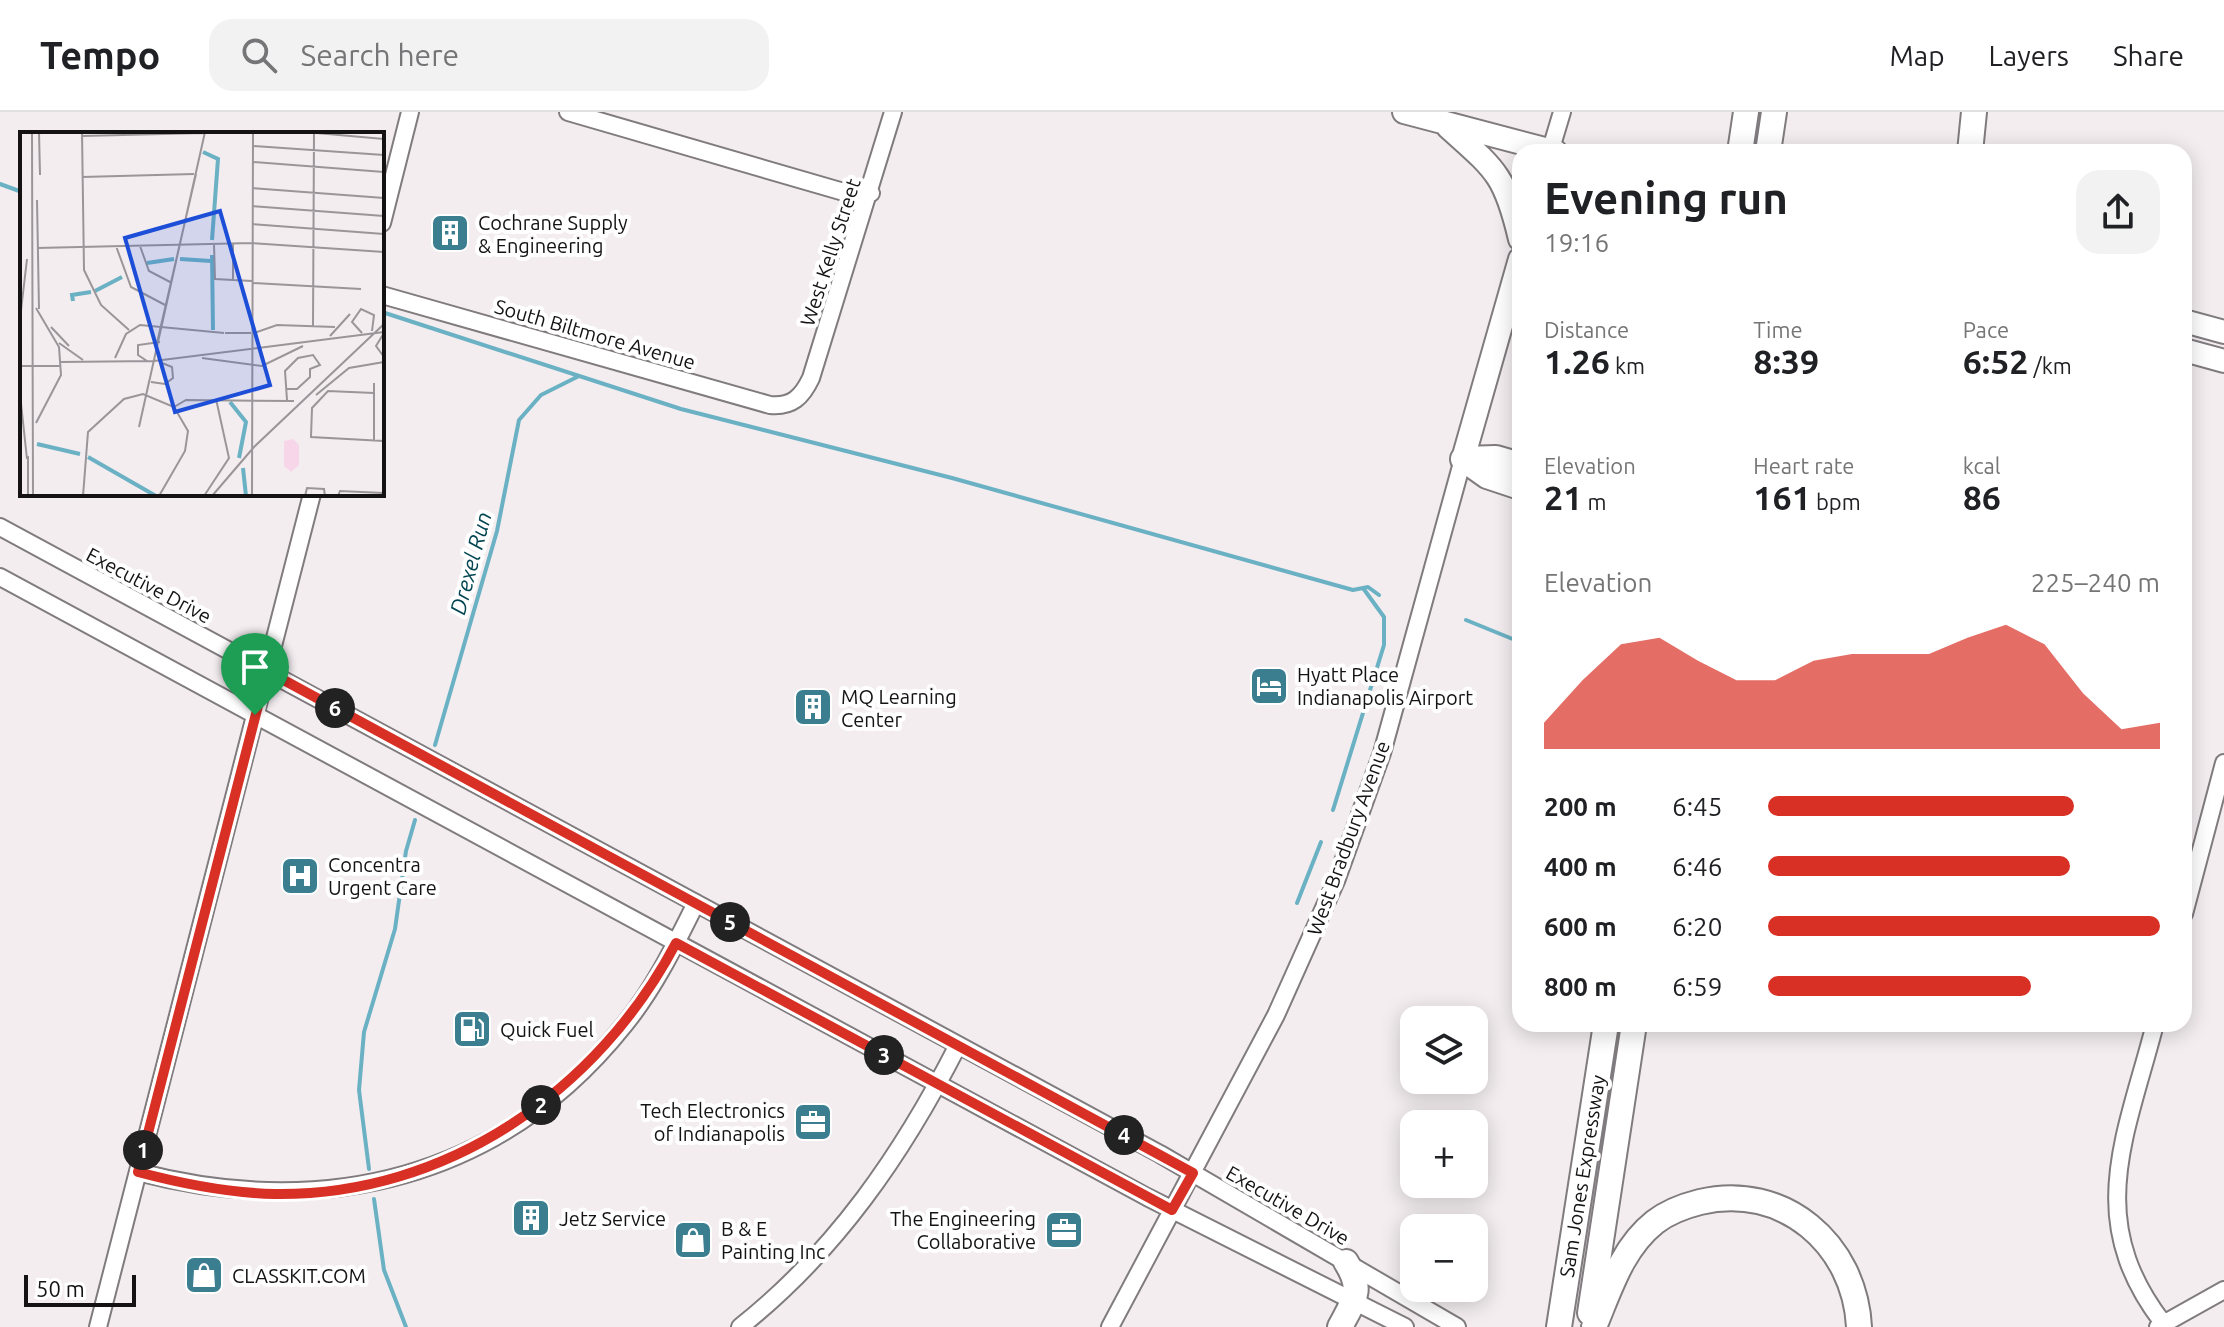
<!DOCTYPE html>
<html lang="en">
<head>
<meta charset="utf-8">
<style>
  :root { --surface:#fff; --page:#f2f2f2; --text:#202124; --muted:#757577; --line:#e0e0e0; --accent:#d93025 }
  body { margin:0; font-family:Ubuntu,sans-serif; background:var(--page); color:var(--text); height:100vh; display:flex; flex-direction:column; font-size:30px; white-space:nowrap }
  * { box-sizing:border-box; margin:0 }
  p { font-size:26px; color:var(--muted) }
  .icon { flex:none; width:44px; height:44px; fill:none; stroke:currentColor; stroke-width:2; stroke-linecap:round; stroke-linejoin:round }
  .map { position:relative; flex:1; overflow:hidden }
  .side { position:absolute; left:1512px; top:32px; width:680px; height:888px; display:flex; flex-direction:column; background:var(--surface); border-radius:24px; box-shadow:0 4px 20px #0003 }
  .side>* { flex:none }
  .buttons { position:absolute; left:1400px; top:894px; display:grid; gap:16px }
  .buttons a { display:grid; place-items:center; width:88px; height:88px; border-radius:16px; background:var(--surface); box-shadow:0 4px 20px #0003; font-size:40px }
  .scale { position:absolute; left:24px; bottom:20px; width:112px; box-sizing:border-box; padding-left:8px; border:4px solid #141213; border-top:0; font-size:22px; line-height:28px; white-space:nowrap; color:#141213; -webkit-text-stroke:6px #fff; paint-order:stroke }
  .pin { position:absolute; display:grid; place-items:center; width:68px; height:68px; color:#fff; margin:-82px -34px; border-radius:50% 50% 50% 0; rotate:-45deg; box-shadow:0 0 8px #0007 }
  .pin .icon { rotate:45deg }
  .km { position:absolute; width:40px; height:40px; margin:-20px; border-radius:50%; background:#222; color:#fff; font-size:22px; line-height:40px; text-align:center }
  .round { display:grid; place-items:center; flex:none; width:84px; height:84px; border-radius:24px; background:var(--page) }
  .head { display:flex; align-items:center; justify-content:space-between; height:136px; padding:0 32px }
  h1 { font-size:44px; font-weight:700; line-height:60px }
  .metrics { display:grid; grid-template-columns:repeat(3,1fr); gap:12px; height:136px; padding:8px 32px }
  .metrics div { display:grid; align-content:center }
  .metrics b { font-size:34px; font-weight:700 }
  .metrics small { font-size:22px; font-weight:400 }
  .metrics p { font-size:22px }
  .chart { height:224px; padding:16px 32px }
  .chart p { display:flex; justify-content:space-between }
  .chart svg { width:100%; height:144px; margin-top:8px; fill:var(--accent); opacity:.7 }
  ul { padding:0 32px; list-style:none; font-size:26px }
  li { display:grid; grid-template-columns:128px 96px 1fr; align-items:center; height:60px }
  li i { height:20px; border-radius:10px; background:var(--accent) }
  header { display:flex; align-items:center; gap:48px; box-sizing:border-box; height:112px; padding:0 40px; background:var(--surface); border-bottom:2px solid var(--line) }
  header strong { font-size:38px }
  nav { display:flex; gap:44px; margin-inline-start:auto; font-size:28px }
  .search { width:560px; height:72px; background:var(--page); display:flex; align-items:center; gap:20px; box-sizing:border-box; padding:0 28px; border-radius:24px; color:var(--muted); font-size:30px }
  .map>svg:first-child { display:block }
</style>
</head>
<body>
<header>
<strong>Tempo</strong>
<div class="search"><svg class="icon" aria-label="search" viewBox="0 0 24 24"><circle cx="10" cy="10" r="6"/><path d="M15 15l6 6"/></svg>Search here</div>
<nav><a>Map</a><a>Layers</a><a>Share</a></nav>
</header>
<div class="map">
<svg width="2224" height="1215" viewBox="0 0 2224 1215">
  <rect width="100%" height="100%" fill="#f3edf0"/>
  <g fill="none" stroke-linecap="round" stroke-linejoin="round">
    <path stroke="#6bb1c4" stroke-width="4" d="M0,72L22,80
      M382,200L681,297L952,366L1353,478L1368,475L1379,483
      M1466,508L1520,530
      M435,633L497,419L519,308L541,283L577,265
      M1333,698L1384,533V505L1363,476
      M1297,791L1321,730
      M369,1057L359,978L364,920L395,817L406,739L415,708
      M374,1087L384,1158L406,1215"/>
    <defs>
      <path id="minor" d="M568,0L854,83L871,81
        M1550,40L1562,0
        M382,111L410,0
        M382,183L770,293C792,295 802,285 811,266L893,0
        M0,415L1160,1042L1457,1215
        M0,465L1147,1085L1405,1215
        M2184,802L2224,651
        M2155,912C2126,1025 2083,1107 2163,1211
        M138,1060C324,1108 501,1068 625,912C655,875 675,833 696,791
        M98,1215L312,382
        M740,1215C836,1139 903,1041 958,933
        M1110,1215L1276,903L1336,769L1382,641L1463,347
        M2158,1215L2224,1178"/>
      <path id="major" d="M1404,0L1556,40
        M1448,15C1496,58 1505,63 1520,127
        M2184,209L2224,220
        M2184,238L2224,249
        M1463,347L1520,147"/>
      <path id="highway" d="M1740,40L1746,0
        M1768,40L1774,0
        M1970,40L1974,0
        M1463,347L1487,364L1520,375
        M1463,347L1496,346L1520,353
        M1590,1201L1634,912
        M1340,1215C1354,1188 1364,1178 1346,1150
        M1559,1215L1606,912
        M1594,1215C1610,1177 1622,1136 1655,1110C1668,1100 1684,1094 1700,1090C1783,1070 1855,1132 1859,1215"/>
    </defs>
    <use href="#minor" stroke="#807b7e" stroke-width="20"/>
    <use href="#major" stroke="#807b7e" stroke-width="26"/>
    <use href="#highway" stroke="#807b7e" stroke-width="28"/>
    <use href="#minor" stroke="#fff" stroke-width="16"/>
    <use href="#major" stroke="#fff" stroke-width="22"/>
    <use href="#highway" stroke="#fff" stroke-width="24"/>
  </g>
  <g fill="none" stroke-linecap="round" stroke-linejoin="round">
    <defs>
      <path id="route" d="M267,559L1193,1061L1172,1098L676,831C598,979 447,1084 275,1082C228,1081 183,1072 138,1060Z"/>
    </defs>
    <use href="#route" stroke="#fff" stroke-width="16"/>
    <use href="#route" stroke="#d93025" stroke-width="10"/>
  </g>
  <defs>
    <symbol id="building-square" viewBox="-11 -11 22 22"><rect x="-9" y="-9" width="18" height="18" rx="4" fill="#3b7e8f" stroke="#fff"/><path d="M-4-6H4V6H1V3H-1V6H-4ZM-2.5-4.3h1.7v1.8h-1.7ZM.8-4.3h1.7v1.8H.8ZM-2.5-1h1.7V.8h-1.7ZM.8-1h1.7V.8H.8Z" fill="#fff"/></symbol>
    <symbol id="hotel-square" viewBox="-11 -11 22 22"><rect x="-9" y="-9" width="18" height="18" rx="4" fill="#3b7e8f" stroke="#fff"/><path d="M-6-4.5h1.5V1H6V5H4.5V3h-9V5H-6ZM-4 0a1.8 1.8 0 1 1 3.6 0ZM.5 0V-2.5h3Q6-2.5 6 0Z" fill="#fff"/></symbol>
    <symbol id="hospital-square" viewBox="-11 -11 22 22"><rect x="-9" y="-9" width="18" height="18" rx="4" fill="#3b7e8f" stroke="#fff"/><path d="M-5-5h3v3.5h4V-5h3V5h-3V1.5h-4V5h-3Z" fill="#fff"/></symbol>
    <symbol id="fuel-square" viewBox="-11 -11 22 22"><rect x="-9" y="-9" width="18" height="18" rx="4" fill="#3b7e8f" stroke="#fff"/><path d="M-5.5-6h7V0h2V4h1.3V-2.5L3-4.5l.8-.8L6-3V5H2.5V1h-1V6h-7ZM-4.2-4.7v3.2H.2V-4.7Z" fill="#fff"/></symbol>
    <symbol id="office-square" viewBox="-11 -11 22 22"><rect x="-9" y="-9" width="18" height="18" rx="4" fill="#3b7e8f" stroke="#fff"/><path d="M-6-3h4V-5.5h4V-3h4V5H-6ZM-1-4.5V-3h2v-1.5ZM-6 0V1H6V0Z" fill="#fff"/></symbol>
    <symbol id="shop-square" viewBox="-11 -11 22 22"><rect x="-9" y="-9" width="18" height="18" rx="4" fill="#3b7e8f" stroke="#fff"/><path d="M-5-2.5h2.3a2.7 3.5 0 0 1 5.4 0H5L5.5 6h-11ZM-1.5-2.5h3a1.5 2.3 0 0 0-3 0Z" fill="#fff"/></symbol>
  </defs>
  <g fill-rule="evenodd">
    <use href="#building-square" x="428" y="99" width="44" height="44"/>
    <use href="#hotel-square" x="1247" y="552" width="44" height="44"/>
    <use href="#building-square" x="791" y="573" width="44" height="44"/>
    <use href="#hospital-square" x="278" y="742" width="44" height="44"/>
    <use href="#fuel-square" x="450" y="895" width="44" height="44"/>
    <use href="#office-square" x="791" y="988" width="44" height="44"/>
    <use href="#building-square" x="509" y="1084" width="44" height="44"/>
    <use href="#office-square" x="1042" y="1096" width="44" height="44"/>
    <use href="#shop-square" x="671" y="1106" width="44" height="44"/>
    <use href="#shop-square" x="182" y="1141" width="44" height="44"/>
  </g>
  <g text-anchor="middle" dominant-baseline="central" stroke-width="8" stroke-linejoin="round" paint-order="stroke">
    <g font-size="20" fill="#141213" stroke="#fff" text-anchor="start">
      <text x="478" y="110">Cochrane Supply<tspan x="478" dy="23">&amp; Engineering</tspan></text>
      <text x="1297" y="562">Hyatt Place<tspan x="1297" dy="23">Indianapolis Airport</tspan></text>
      <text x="841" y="584">MQ Learning<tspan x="841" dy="23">Center</tspan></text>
      <text x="328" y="752">Concentra<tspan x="328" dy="23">Urgent Care</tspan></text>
      <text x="500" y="917">Quick Fuel</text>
      <text x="785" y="998" text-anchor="end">Tech Electronics<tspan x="785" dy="23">of Indianapolis</tspan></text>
      <text x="559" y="1106">Jetz Service</text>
      <text x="1036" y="1106" text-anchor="end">The Engineering<tspan x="1036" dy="23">Collaborative</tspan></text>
      <text x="721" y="1116">B &amp; E<tspan x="721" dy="23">Painting Inc</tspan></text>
      <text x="232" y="1163">CLASSKIT.COM</text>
    </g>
    <g font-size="20" fill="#141213" stroke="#fff">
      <text transform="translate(830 140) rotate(-72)">West Kelly Street</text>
      <text transform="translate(595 222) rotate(16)">South Biltmore Avenue</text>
      <text transform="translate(149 473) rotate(28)">Executive Drive</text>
      <text transform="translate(1348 726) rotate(-70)">West Bradbury Avenue</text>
      <text transform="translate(1582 1064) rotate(-81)">Sam Jones Expressway</text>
      <text transform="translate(1288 1093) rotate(30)">Executive Drive</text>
    </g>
    <g font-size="22" font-style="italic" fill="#024552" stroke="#fff">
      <text transform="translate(470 451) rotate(-75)">Drexel Run</text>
    </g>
  </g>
  <g transform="translate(20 20)">
    <rect width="364" height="364" fill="#f3edf0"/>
    <path d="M273,307L279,313V333L271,340L264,334V309Z" fill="#f8d6e9"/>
    <path fill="none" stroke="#6bb1c4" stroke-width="4" d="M183,20L198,27L192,108M192,123L193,198M160,127L191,129M127,131L154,127M75,159L102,145M53,169L52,163L71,160M210,270L226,290L219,326M17,312L60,322M68,325L136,364M223,336L226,364"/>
    <path fill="none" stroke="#9a9598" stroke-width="2" d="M12,0L13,364M19,0L20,43M62,0L64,138L81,173L109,198M285,0L364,7M62,4L185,1M233,14L364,23M233,30L364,40M62,45L174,42M232,56L364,66M17,68L19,177M232,74L364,84M232,92L364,102M213,111V149M194,112L195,147L232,149M96,114L111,155L147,174M120,114L129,139L152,151M17,116L232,111L364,120M232,151L341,157M16,176L39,215L41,243L16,291M0,187L7,127M293,194L294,0M31,195L49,214M205,201H231M234,201L257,193L315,195M342,201L332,190L341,177L354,183L352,199M364,201L356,214L364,225M310,204L330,182M39,211L63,228M137,211L176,42M95,226L106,202L120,193L204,201M182,226L242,234L283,214M127,229L118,223V213L140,210M40,230L134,229L364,200M0,234H41M131,250L145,252L153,246L152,235L142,231M354,251V309M354,261L308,259L292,276L291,305L364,309M0,262L7,327M296,263L329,236L364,230M267,268L265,239L278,226L293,223L300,233L290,237V245L277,257H267M154,275L166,268L274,269M119,295L185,0M119,295L129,250M1,309V364M8,364V324M63,364L68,300L104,267L123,262L154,275L168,299L165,319L139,364M184,364L209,326L196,267M192,364L234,315L364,192M232,364L233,0M236,364H268M285,364L287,356L304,357L305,364M318,364L320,359L364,361"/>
    <path fill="#1d4ed8" fill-opacity="0.15" stroke="#1d4ed8" stroke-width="4" d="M200,79L250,253L155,280L105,106Z"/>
    <rect width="364" height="364" fill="none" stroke="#141213" stroke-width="4"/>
  </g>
</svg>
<div class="buttons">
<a><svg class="icon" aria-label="layers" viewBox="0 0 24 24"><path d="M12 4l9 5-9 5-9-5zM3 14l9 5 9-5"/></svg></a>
<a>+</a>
<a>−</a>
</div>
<div class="scale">50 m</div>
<div class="pin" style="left:255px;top:603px;background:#1e9e55"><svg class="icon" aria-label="arrive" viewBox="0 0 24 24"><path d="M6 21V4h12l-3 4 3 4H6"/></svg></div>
<b class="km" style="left:143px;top:1038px">1</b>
<b class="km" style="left:541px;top:993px">2</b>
<b class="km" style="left:884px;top:943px">3</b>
<b class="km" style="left:1124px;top:1023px">4</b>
<b class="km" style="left:730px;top:810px">5</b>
<b class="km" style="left:335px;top:596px">6</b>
<section class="side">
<div class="head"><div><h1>Evening run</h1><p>19:16</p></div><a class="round"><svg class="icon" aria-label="share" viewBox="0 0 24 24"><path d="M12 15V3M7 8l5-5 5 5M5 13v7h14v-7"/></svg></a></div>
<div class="metrics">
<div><p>Distance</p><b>1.26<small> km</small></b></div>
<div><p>Time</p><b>8:39</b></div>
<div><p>Pace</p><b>6:52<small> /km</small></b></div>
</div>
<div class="metrics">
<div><p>Elevation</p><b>21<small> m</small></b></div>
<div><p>Heart rate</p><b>161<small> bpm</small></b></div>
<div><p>kcal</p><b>86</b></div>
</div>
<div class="chart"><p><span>Elevation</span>225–240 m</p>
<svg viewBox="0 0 160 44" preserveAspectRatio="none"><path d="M0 44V36L10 23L20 12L30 10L40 17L50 23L60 23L70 17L80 15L90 15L100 15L110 10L120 6L130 12L140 27L150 38L160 36V44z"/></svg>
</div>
<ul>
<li><b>200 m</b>6:45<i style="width:78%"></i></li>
<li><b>400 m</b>6:46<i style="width:77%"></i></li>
<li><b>600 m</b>6:20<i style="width:100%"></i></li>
<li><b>800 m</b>6:59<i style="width:67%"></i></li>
</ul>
</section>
</div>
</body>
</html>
